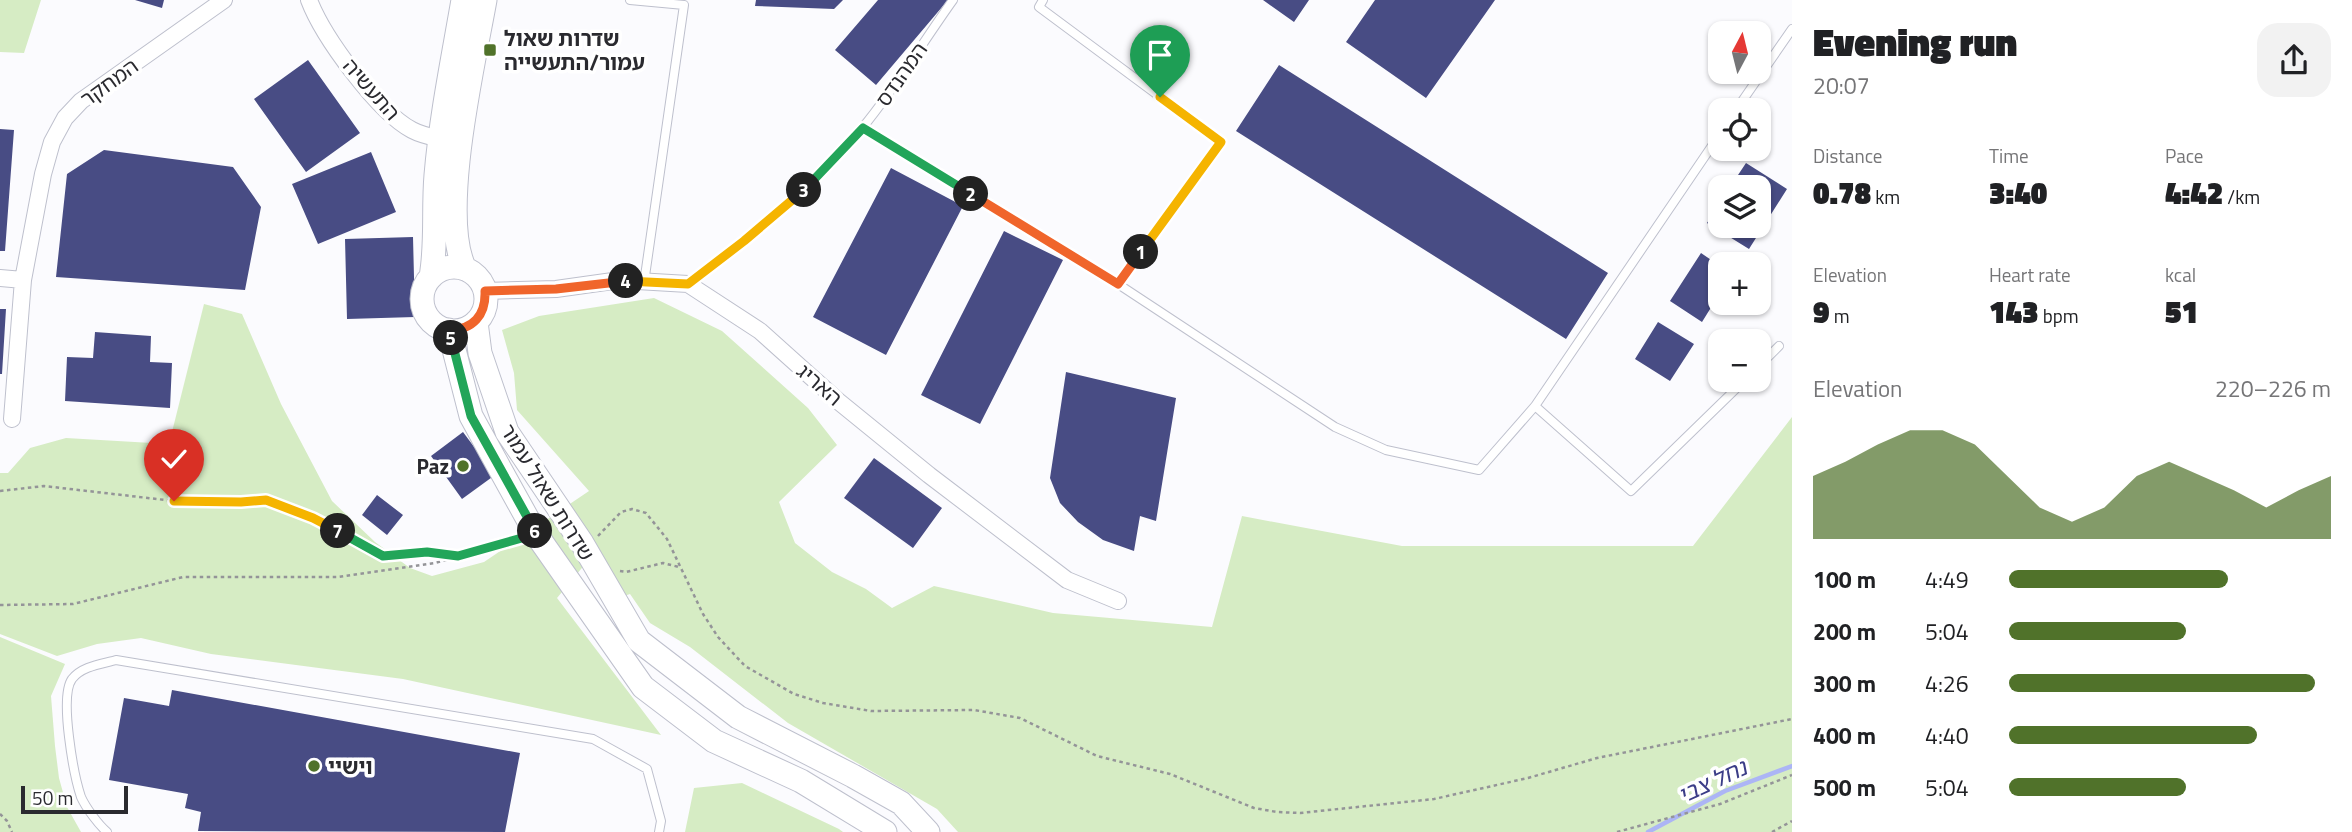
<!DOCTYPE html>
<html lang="en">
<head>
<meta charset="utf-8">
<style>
  :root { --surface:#fff; --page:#f2f2f2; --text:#202124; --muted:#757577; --accent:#50722a }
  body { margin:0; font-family:"Titillium Web","Noto Sans Hebrew",sans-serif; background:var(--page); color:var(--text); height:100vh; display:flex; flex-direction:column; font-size:26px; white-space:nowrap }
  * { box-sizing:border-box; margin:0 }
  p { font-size:23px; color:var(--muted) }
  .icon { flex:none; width:38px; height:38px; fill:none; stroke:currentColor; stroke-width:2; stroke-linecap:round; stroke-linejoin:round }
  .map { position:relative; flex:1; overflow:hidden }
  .details { display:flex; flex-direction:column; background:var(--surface); width:560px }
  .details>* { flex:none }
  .needle { width:46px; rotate:7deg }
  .buttons { position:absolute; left:1708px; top:21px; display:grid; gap:14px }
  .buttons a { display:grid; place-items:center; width:63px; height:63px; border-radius:14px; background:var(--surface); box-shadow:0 2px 5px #0004; font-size:35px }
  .scale { position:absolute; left:21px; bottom:18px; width:107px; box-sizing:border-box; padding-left:7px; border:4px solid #2a2a2f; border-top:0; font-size:19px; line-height:24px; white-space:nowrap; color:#2a2a2f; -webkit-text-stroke:5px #fff; paint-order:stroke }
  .pin { position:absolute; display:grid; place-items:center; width:60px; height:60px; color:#fff; margin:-72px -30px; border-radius:50% 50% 50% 0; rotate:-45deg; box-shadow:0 0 7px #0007 }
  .pin .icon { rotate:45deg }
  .km { position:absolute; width:35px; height:35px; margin:-18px; border-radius:50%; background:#222; color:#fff; font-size:19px; line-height:35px; text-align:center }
  .round { display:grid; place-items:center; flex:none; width:74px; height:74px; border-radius:21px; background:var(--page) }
  .summary { display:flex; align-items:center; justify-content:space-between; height:119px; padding:0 21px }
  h1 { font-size:38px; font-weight:800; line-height:52px }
  .metrics { display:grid; grid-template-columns:repeat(3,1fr); gap:10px; height:119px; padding:7px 21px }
  .metrics div { display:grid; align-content:center }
  .metrics b { font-size:30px; font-weight:800 }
  .metrics small { font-size:19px; font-weight:400 }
  .metrics p { font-size:19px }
  .chart { height:196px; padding:14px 21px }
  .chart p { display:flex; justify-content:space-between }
  .chart svg { width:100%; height:126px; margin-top:7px; fill:var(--accent); opacity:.7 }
  ul { padding:0 21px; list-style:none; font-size:23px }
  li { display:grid; grid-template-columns:112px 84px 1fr; align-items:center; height:52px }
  li i { height:18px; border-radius:9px; background:var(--accent) }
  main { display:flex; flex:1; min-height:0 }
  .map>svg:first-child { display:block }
</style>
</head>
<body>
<main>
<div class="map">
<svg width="1792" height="832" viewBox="0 0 1792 832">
  <rect width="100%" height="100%" fill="#fbfbfe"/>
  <path fill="#d6ecc4" d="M0,0H41L24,53L0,52Z
    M654,298L722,331L808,408L837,445L779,502L795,543L832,572L866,589L892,608L934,586L1053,613L1212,627L1242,516L1402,546H1693L1792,417V832H958L937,809L788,723L690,647L650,623L630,594L621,597L586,563L557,598L661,735L403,679L211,654L141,638L97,644L57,656L0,634V473H8L30,448L66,438L169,444L204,304L242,314L281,404L332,501L375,542L410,568L432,576L484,562L589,491L517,410L514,373L502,330L539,316Z
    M0,637L65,664L51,696L55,746L59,778L67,807L81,832H0Z
    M742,783L839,829L843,832H685L694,788Z"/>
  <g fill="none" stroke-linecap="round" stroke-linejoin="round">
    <path stroke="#acb5f5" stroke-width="4.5" d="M1648,832L1725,791L1792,766"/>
  </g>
  <path fill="#484c84" d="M135,0H164L162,8Z
    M756,0H843L834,9L755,6Z
    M878,0H948L876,85L835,50Z
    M1263,0H1309L1294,22Z
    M1375,0H1495L1426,98L1346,42Z
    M308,60L360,133L306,172L254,99Z
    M1279,65L1608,273L1566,339L1236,131Z
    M0,129L14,130L5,251H0Z
    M104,150L233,167L261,207L245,290L56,277L67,174Z
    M371,152L396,212L318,244L292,184Z
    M1746,163L1787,189L1749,249L1707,223L1720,203V226H1759V187H1730Z
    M891,168L963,206L886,355L813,317Z
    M1004,231L1063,260L980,424L921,395Z
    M413,237L415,317L347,319L345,239Z
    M1701,253L1720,266V293L1702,322L1670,301Z
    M0,309H6L2,374H0Z
    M1658,322L1694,344L1670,381L1635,359Z
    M95,332L151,336L150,362L172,363L170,408L65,401L67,357L93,358Z
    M1066,372L1176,398L1156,521L1140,516L1134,551L1103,540L1078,522L1060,503L1050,478Z
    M463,432L495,475L462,499L431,456Z
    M874,458L942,508L913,548L844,498Z
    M377,495L403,515L387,535L362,515Z
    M172,690L520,753L505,832L198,831L201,812L185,808L188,794L109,780L124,698L169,706Z"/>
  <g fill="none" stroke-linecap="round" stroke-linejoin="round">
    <defs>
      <path id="lane" d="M630,0L684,5L644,283
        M1043,0L1039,7L1221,142L1118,284
        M1736,110L1792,29
        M863,128L1118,284L1335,427L1386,450L1479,470L1535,406L1720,134
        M688,284C750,237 815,188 863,127C896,87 923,42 953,0
        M1759,366L1779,346
        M1535,406L1631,491L1745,380
        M107,832C98,824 86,808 81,797C74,776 59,697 72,679C82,666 102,664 116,660L593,739L647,769L661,821L659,832"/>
      <path id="street" d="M309,0C323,37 378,112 412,130C423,136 437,138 449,141
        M0,278L23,280
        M485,291L556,289L620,280L688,284L760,331L838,401L929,475L1067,580L1118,601
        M12,419L23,280L43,174L52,142L65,118L81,101L224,0"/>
      <path id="secondary" d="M422 299a32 32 0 1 1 64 0a32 32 0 1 1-64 0Z
        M465,269C438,215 474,62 485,0
        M431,277C437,243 433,209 436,175C441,116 453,58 463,0
        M476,322L480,353L507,432L582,543L639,641L738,717L853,776L901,803L928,832
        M449,330L471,416L500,469L536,534L643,687L714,741L801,781L885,832"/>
    </defs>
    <use href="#lane" stroke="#bec0cd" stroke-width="10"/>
    <use href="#street" stroke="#bec0cd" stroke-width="18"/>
    <use href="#secondary" stroke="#bec0cd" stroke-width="25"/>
    <path stroke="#949498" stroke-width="2.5" stroke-dasharray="3.5 3.5" stroke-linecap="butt" d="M0,491L44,486L174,501L241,502L266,500L313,518L383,556L427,552L454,556
      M598,536L621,512L632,509L646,513L667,539L703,614L718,637L745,666L794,694L823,703L871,711L974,710L1020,718L1097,756L1170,774L1254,808L1277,812L1300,813L1434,799L1528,778L1597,758L1792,719
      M620,571L626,572L663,563L679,567
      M0,605L73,604L183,577H338L435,563L518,540
      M0,814L7,821L12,832
      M1617,832L1720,804L1792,775
      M1772,832L1792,821"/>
    <use href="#lane" stroke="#fff" stroke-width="8"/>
    <use href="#street" stroke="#fff" stroke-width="16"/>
    <use href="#secondary" stroke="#fff" stroke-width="23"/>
  </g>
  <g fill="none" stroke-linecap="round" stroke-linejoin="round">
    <defs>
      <path id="split-1" d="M1141,252L1221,142L1160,97"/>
      <path id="split-2" d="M971,194L1118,284L1141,252"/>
      <path id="split-3" d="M804,190L863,128L971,194"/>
      <path id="split-4" d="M626,281L688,284L744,241L804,190"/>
      <path id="split-5" d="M451,338L449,330C473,330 486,315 485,291L556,289L626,281"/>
      <path id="split-6" d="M451,338L471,416L535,531"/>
      <path id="split-7" d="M338,531L383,556L427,552L458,556L536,534L535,531"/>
      <path id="split-8" d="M174,501L241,502L266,500L313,518L338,531"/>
    </defs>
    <use href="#split-1" stroke="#fff" stroke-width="14"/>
    <use href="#split-2" stroke="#fff" stroke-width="14"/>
    <use href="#split-3" stroke="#fff" stroke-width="14"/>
    <use href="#split-4" stroke="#fff" stroke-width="14"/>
    <use href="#split-5" stroke="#fff" stroke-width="14"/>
    <use href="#split-6" stroke="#fff" stroke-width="14"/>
    <use href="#split-7" stroke="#fff" stroke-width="14"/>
    <use href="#split-8" stroke="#fff" stroke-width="14"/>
    <use href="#split-1" stroke="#f5b400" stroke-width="9"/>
    <use href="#split-2" stroke="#f0652b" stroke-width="9"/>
    <use href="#split-3" stroke="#22a559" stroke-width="9"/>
    <use href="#split-4" stroke="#f5b400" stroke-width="9"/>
    <use href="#split-5" stroke="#f0652b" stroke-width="9"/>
    <use href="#split-6" stroke="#22a559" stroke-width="9"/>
    <use href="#split-7" stroke="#22a559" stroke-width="9"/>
    <use href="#split-8" stroke="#f5b400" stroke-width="9"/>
  </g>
  <g fill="#50722a" stroke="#fff" stroke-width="2.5">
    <rect x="483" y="43" width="14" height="14" rx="3.5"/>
    <circle cx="463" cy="466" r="7"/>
    <circle cx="314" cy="766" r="7"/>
  </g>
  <g text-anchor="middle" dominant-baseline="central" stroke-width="7" stroke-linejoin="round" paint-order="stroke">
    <g font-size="21" font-weight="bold" fill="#2a2a2f" stroke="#fff" text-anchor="start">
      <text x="504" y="38">שדרות שאול<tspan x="504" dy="24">עמור/התעשייה</tspan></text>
      <text x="449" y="466" text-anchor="end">Paz</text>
      <text x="328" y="766">וישיי</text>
    </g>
    <g font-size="21" fill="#2a2a2f" stroke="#fff">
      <text transform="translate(901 74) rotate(-55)">המהנדס</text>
      <text transform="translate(109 82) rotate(-36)">המחקר</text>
      <text transform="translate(372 89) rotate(49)">התעשיה</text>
      <text transform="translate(820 384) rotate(41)">האריג</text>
      <text transform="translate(548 492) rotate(58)">שדרות שאול עמור</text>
    </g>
    <g font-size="23" font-style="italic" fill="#3b3d87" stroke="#fff">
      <text transform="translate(1712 781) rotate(-25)">נחל צבי</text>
    </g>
  </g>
</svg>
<div class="buttons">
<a><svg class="needle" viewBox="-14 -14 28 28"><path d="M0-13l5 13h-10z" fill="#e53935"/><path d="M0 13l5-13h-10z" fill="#757577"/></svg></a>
<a><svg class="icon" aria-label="locate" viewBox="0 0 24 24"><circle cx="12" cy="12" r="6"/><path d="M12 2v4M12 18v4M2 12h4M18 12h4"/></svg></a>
<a><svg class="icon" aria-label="layers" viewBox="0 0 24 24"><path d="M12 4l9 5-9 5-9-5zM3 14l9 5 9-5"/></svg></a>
<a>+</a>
<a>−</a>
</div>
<div class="scale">50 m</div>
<div class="pin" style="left:1160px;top:97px;background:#1e9e55"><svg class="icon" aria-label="arrive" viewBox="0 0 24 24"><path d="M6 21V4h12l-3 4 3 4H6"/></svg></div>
<div class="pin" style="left:174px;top:501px;background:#d93025"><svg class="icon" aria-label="check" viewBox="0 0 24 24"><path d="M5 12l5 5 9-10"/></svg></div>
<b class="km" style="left:1141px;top:252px">1</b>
<b class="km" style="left:971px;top:194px">2</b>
<b class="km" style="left:804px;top:190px">3</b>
<b class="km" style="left:626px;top:281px">4</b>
<b class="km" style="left:451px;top:338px">5</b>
<b class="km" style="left:535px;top:531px">6</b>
<b class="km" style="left:338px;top:531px">7</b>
</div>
<section class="details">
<div class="summary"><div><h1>Evening run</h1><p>20:07</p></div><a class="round"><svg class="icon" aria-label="share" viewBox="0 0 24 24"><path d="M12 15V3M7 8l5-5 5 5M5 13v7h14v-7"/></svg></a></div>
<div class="metrics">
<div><p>Distance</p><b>0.78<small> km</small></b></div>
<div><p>Time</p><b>3:40</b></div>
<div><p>Pace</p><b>4:42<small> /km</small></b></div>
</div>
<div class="metrics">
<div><p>Elevation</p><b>9<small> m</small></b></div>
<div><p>Heart rate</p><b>143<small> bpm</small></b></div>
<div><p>kcal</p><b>51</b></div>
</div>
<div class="chart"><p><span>Elevation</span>220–226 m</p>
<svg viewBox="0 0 160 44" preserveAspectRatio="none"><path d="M0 44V22L10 17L20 11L30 6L40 6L50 11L60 22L70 33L80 38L90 33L100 22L110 17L120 22L130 27L140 33L150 27L160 22V44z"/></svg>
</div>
<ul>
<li><b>100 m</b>4:49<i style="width:68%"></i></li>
<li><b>200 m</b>5:04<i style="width:55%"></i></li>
<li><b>300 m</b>4:26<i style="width:95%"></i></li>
<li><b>400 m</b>4:40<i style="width:77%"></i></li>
<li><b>500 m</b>5:04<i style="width:55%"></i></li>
</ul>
</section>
</main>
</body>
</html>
